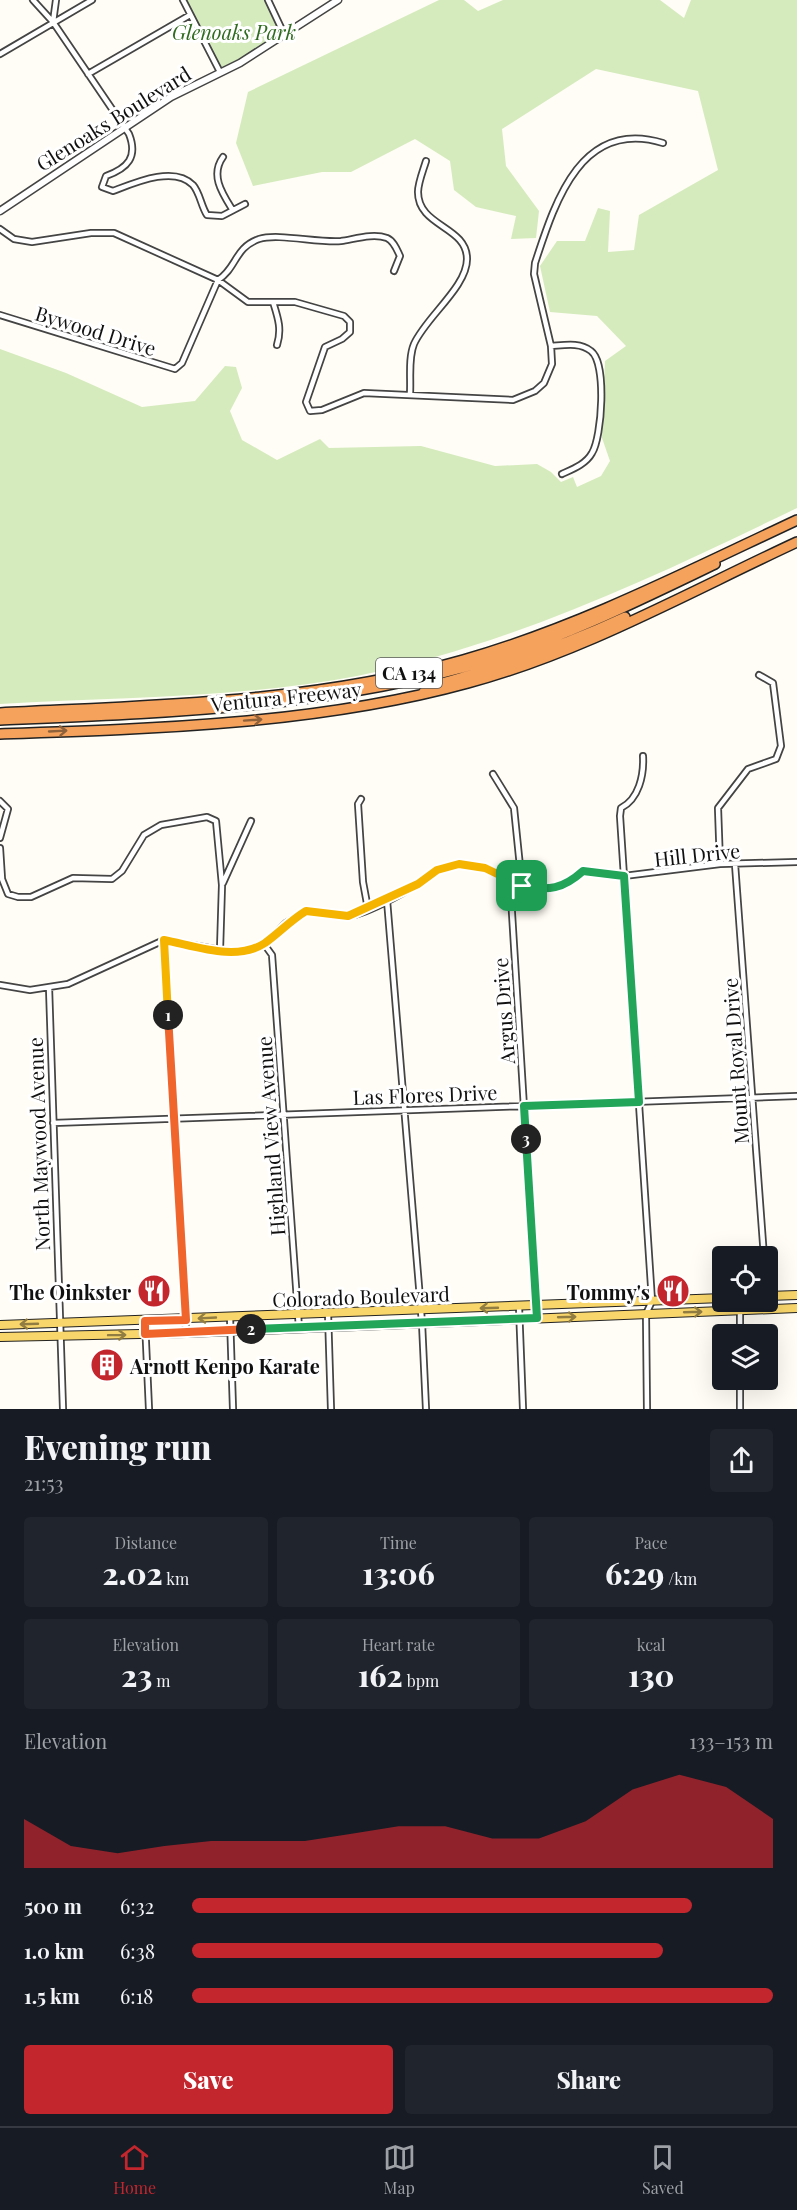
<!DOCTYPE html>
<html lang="en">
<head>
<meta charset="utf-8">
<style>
  :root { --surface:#171b24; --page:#20242c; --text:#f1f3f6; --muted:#9ea1a6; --line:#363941; --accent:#c4262e }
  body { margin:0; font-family:"Playfair Display",serif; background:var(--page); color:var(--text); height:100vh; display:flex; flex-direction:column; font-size:22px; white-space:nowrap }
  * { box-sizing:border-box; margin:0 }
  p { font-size:20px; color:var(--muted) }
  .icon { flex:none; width:33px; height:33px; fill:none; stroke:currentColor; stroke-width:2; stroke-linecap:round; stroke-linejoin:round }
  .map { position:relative; height:1409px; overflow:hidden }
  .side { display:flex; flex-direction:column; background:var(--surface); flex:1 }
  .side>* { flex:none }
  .tools { position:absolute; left:712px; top:1246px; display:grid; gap:12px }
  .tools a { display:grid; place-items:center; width:66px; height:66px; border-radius:6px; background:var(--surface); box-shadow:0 6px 24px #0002; font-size:30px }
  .pin { position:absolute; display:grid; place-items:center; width:51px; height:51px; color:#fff; margin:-26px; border-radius:12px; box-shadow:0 3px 9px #0006 }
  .km { position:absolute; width:30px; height:30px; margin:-15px; border-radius:50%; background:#222; color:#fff; font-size:16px; line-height:30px; text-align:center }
  .round { display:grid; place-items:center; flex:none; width:63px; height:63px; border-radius:6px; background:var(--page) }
  .head { display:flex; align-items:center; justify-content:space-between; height:102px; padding:0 24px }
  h1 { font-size:33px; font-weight:800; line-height:45px }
  .figures { display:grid; grid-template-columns:repeat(3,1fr); gap:9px; height:102px; padding:6px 24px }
  .figures div { display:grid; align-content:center; border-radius:6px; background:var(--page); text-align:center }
  .figures b { font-size:30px; font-weight:800 }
  .figures small { font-size:16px; font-weight:400 }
  .figures p { font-size:16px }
  .chart { height:168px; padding:12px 24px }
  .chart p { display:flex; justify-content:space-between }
  .chart svg { width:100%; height:108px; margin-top:6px; fill:var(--accent); opacity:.7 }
  .cta { display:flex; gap:12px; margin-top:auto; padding:12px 24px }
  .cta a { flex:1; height:69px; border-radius:6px; background:var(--accent); color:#fff; font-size:24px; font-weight:800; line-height:69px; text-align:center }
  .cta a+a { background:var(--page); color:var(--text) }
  ul { padding:0 24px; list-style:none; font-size:20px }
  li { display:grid; grid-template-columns:96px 72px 1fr; align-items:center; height:45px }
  li i { height:15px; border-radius:8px; background:var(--accent) }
  .dock { display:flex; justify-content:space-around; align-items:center; height:84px; border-top:2px solid var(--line); background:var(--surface); font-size:16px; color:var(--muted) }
  .dock a { display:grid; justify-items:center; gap:3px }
  .dock .selected { color:var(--accent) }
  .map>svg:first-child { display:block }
</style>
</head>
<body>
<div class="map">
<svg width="797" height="1409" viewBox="0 0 797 1409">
  <rect width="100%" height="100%" fill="#fffdf5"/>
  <path fill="#d5ebbd" d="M183,0H268L284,34L220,72Z
    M439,0H464L478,11L503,0H660L684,18L691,0H797V508C656,576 512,645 357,676C243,698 117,697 0,704V349L66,373L142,407L195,401L225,366L236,367L242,388L230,411L242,440L277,460L320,439L329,448L421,446L495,466L537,464L551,472L561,482L573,477L577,487L601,476L610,461L602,438L605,361L626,346L597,316L550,312L540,266L557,241H585L598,208L610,211L608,252L634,250L639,215L718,170L698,91L596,69L502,129L506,166L539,211L536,238L511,239L516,216L476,207L454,190L450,161L415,139L351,172H322L253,186L236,143L248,92Z"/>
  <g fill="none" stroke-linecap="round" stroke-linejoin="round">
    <defs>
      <path id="minor" d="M33,0L53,22L129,134C138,157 128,168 106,176L102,187L113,191C134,183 174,165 193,185C200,193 201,206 207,215L222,216L245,204
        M183,0L220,72
        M268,0L284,34
        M53,22L56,0
        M0,54L92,0
        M88,74L190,15
        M223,157C210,175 222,193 232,209
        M0,229L14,239L32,242L91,233H114L218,280L248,302H295L344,316L350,322V332L342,339L325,347L306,402L310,411L322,410L364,393L513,400L535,391L544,383L552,364L551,346L534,274L535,263C555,202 581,118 663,143
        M273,302C278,318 282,329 277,345
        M0,315L175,369L182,363L218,280C237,268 234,248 259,239C278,233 318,243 341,241C355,239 373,233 387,238C394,241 397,250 400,256L394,271
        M551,346C565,345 580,342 591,351C607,363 602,437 592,453C586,464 573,469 562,474
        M410,394C411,379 408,358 414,344C426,317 467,287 467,259C467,226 418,227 418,192C418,183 423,171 426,161
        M643,756C644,775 639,799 621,808L620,816L652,1301L646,1314L647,1409
        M493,774L514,808L522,886
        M361,799L358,804L363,882L368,909
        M0,801L8,809L0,838
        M0,848L2,879L8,894L18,897H31L73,878L112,879L122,871L144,835L161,825L207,817L216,821L222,885L220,950
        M720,864L718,808L748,769L776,759L781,746L773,683L759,675
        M735,864L764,1257
        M510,881L537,1318
        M223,883L251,821
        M387,900L422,1323L426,1409
        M164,940L186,1333
        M264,944L272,955L299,1328
        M0,985L30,990L68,984L164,940L237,953L264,944L286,923L306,911C319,912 334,916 347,916C363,916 404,893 418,884C432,875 442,865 459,865C508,862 532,916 583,871L624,876L720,864L797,862
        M49,987L63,1409
        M53,1123L797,1096
        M740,1302V1335
        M519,1307L523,1409
        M328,1313L331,1409
        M230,1317L233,1409
        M145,1321L149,1409
        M740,1409V1380"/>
      <path id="tertiary" d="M0,211L171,97L240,63L338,0"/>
      <path id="primary" d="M768,1296L797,1295
        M0,1325L723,1298
        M0,1337L186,1333L797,1308"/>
      <path id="motorway" d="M423,693L431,686C498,668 563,646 625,617
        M0,713C155,705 312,703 463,660C579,627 688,571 797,520
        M0,720C165,713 331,708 490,660C568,636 642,599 715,564
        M0,734C154,729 319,724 468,683C583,652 689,592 797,542"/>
    </defs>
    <use href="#minor" stroke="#444" stroke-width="8"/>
    <use href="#tertiary" stroke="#444" stroke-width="9"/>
    <use href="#primary" stroke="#222" stroke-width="10"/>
    <use href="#motorway" stroke="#222" stroke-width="12"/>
    <use href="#minor" stroke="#fff" stroke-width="4.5"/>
    <use href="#tertiary" stroke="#fff" stroke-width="6"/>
    <use href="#primary" stroke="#f9d66b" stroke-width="8"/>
    <use href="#motorway" stroke="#f5a25d" stroke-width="9"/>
  </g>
  <defs><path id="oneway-shaft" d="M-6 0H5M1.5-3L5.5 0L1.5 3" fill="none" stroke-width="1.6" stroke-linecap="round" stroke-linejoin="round" transform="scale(1.5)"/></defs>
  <g stroke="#8e613b">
    <use href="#oneway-shaft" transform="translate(253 720) rotate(-4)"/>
    <use href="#oneway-shaft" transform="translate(58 731) rotate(-3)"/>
  </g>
  <g stroke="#917d42">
    <use href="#oneway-shaft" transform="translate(489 1308) rotate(178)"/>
    <use href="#oneway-shaft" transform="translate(693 1312) rotate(-2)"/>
    <use href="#oneway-shaft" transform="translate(567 1317) rotate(-2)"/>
    <use href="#oneway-shaft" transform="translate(207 1318) rotate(177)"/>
    <use href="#oneway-shaft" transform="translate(29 1324) rotate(178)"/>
    <use href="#oneway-shaft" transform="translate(117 1335) rotate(-1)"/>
  </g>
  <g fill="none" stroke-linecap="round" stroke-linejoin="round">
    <defs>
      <path id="split-1" d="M168,1015L164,940C195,946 236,962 265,943C279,933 291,920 306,911L348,916L418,884L437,870L459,864L485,868L522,886"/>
      <path id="split-2" d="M168,1015L186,1320L145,1321V1334L251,1329"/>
      <path id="split-3" d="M251,1329L537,1318L526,1139"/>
      <path id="split-4" d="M522,886C549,891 563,889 583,871L624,876L639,1102L524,1106L526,1139"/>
    </defs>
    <use href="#split-1" stroke="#fff" stroke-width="12"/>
    <use href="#split-2" stroke="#fff" stroke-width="12"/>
    <use href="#split-3" stroke="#fff" stroke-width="12"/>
    <use href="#split-4" stroke="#fff" stroke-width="12"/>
    <use href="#split-1" stroke="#f5b400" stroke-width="8"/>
    <use href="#split-2" stroke="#f0652b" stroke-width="8"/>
    <use href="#split-3" stroke="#22a559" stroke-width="8"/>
    <use href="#split-4" stroke="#22a559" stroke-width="8"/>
  </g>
  <defs>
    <symbol id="restaurant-disc" viewBox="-11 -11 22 22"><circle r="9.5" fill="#c4262e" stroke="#fff"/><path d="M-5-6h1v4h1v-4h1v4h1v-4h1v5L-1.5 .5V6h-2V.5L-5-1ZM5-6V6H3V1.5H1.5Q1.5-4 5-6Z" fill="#fff"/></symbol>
    <symbol id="building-disc" viewBox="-11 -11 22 22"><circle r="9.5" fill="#c4262e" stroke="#fff"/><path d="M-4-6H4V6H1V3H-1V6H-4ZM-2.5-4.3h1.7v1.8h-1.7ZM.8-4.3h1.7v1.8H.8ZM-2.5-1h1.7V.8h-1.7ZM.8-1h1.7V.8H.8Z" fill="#fff"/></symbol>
  </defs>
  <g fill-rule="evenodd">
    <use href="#restaurant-disc" x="135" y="1272" width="38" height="38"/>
    <use href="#restaurant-disc" x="654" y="1272" width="38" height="38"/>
    <use href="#building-disc" x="88" y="1346" width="38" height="38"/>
  </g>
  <g text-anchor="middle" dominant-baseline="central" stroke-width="6" stroke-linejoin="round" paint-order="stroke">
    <rect fill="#fff" stroke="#585858" stroke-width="1.5" x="376" y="658" width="66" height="30" rx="4.5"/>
    <g font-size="18" font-weight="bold" fill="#111">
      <text x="409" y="673">CA 134</text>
    </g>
    <g font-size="20" font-style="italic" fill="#2f6b1f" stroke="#fff">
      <text x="234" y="31">Glenoaks Park</text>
    </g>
    <g font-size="20" fill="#111" stroke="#fff">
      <text transform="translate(113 118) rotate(-32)">Glenoaks Boulevard</text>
      <text transform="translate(96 330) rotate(17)">Bywood Drive</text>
      <text transform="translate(286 696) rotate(-6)">Ventura Freeway</text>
      <text transform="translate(697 854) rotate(-6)">Hill Drive</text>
      <text transform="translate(503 1011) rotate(-94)">Argus Drive</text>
      <text transform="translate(735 1061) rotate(-94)">Mount Royal Drive</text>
      <text transform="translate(425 1094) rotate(-2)">Las Flores Drive</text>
      <text transform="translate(270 1136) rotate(-94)">Highland View Avenue</text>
      <text transform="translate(38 1144) rotate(-92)">North Maywood Avenue</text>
      <text transform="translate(361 1296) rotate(-2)">Colorado Boulevard</text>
    </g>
    <g font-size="20" font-weight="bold" fill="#111" stroke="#fff" text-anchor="end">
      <text x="131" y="1291">The Oinkster</text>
      <text x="650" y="1291">Tommy's</text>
      <text x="130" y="1365" text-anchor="start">Arnott Kenpo Karate</text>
    </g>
  </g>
</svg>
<div class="tools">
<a><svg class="icon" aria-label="locate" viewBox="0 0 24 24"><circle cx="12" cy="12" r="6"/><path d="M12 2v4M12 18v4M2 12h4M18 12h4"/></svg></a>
<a><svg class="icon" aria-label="layers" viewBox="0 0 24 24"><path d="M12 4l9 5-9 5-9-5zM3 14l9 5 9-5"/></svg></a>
</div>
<div class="pin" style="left:522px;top:886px;background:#1e9e55"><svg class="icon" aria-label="arrive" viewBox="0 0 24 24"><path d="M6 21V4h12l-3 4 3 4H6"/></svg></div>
<b class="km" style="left:168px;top:1015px">1</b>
<b class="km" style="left:251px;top:1329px">2</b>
<b class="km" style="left:526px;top:1139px">3</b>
</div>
<section class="side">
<div class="head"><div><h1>Evening run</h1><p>21:53</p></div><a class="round"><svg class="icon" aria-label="share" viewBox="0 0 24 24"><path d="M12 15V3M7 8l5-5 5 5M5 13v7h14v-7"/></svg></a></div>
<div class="figures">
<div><p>Distance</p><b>2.02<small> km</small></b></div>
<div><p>Time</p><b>13:06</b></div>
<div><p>Pace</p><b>6:29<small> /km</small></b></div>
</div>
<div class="figures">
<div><p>Elevation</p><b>23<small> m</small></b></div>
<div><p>Heart rate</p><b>162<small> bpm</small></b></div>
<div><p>kcal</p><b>130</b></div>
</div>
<div class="chart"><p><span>Elevation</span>133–153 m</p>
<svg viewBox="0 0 160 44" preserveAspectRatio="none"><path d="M0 44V24L10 35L20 38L30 35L40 33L50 33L60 33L70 30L80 27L90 27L100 32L110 32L120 25L130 12L140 6L150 11L160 24V44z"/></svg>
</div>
<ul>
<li><b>500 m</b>6:32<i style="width:86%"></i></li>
<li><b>1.0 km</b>6:38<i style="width:81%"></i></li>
<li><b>1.5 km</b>6:18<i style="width:100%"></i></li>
</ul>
<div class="cta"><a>Save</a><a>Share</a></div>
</section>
<nav class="dock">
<a class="selected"><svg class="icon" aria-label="home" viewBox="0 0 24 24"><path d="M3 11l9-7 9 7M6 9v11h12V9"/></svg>Home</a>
<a><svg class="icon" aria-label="map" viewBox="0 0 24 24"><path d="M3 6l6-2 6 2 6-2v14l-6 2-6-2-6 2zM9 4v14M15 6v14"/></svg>Map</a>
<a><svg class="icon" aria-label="saved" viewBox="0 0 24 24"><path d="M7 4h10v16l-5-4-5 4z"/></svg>Saved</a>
</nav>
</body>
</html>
